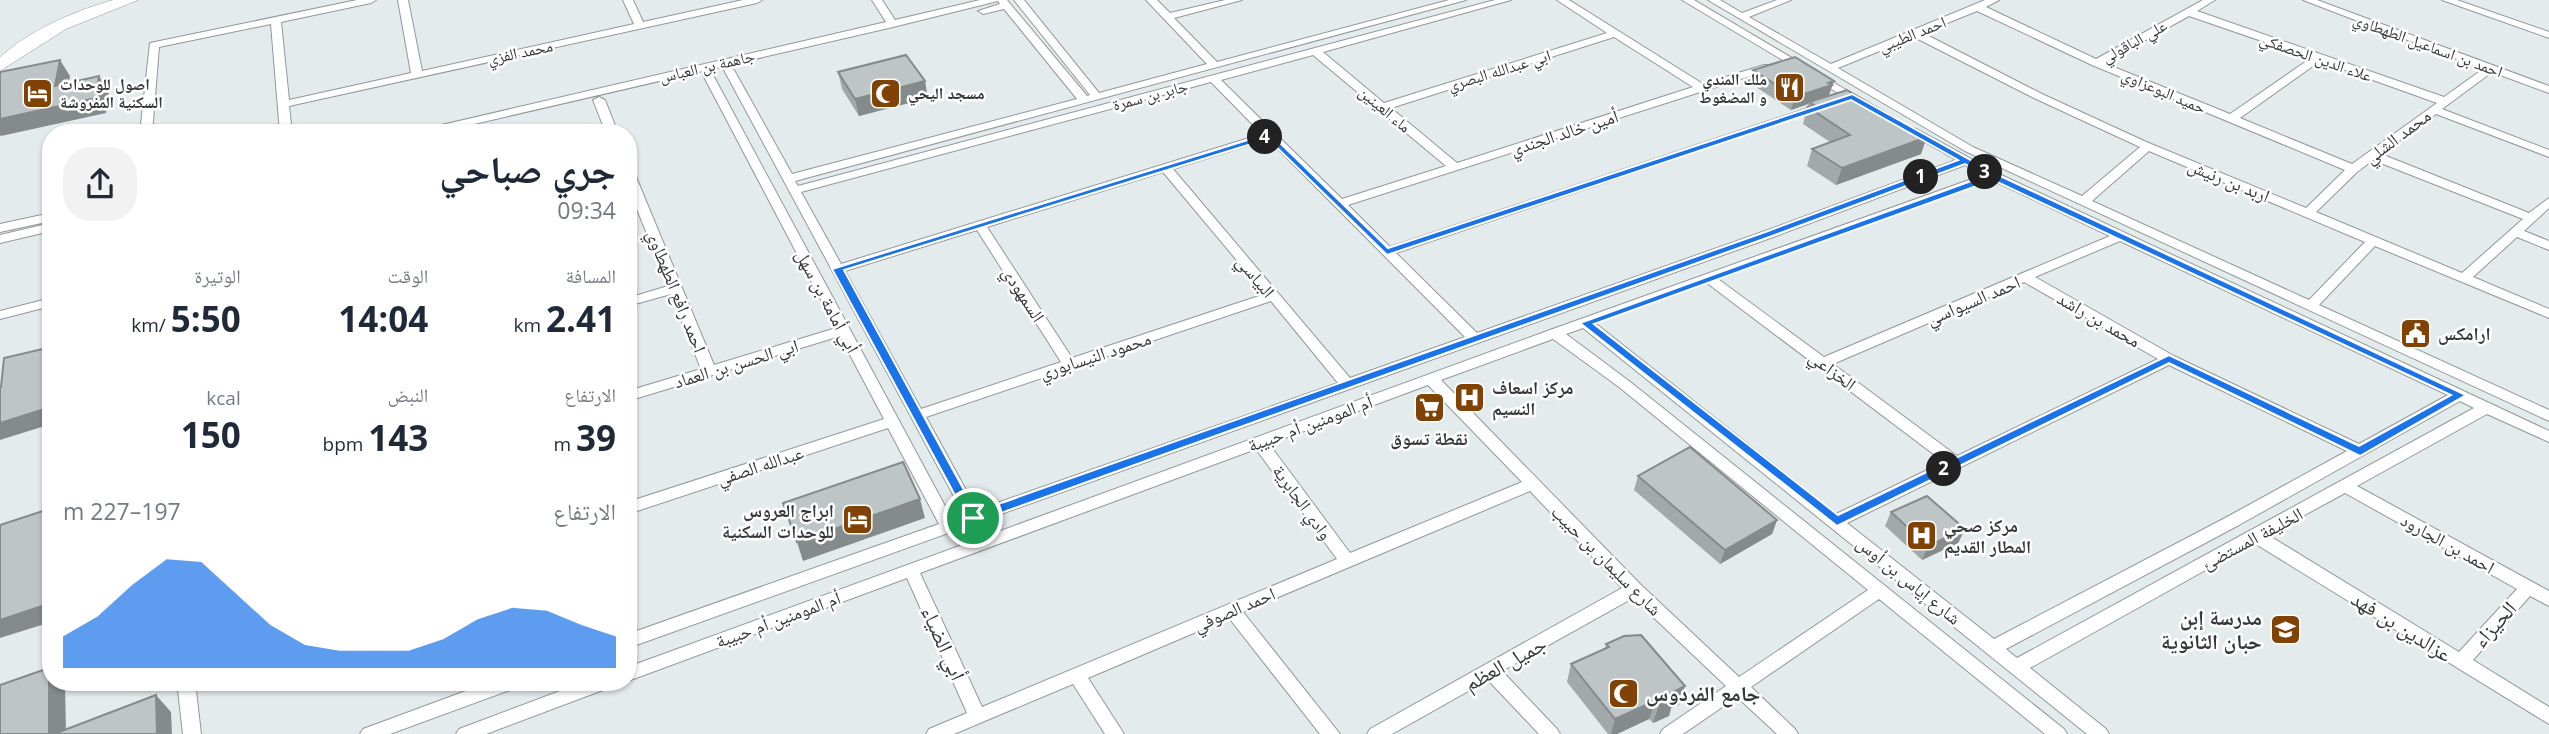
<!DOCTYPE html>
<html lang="ar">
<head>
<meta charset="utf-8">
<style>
  :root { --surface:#fff; --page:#f2f2f3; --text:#1f2937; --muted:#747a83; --accent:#1a73e8 }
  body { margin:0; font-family:"Open Sans","Noto Naskh Arabic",sans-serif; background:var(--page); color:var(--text); direction:rtl; height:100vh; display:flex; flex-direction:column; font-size:26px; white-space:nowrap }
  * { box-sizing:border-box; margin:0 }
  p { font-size:23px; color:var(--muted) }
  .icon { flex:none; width:38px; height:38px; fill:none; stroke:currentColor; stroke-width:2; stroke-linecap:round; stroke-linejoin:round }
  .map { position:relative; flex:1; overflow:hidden; direction:ltr }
  .drawer { position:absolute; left:42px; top:124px; width:595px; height:567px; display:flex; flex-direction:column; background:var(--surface); border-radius:28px; box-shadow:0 2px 5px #0004; direction:rtl }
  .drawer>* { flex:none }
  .pin { position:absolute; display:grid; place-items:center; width:60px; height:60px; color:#fff; margin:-30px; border:4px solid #fff; border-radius:50%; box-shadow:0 2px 7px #0007 }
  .km { position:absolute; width:35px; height:35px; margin:-18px; border-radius:50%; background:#222; color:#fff; font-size:19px; line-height:35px; text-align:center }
  .round { display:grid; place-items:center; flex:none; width:74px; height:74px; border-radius:28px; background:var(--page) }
  .overview { display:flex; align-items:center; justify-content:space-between; height:119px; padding:0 21px }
  h1 { font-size:38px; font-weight:700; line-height:52px }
  .metrics { display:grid; grid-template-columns:repeat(3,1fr); gap:10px; height:119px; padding:7px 21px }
  .metrics div { display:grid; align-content:center }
  .metrics b { font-size:35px; font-weight:700 }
  .metrics small { font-size:19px; font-weight:400 }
  .metrics p { font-size:19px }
  .chart { height:196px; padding:14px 21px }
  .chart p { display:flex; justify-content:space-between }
  .chart svg { width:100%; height:126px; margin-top:7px; fill:var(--accent); opacity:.7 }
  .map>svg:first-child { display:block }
</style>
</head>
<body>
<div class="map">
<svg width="2549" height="734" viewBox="0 0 2549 734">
  <rect width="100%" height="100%" fill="#e4ebec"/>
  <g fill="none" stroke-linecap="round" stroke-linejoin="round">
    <defs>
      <path id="minor" d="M357,0H376L371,3L281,22L289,100L411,73L398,0H408L422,71L634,24L623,0H633L643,22L743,0H762L757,3L289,106L292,133H280L271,24L159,47L152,133H140L150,43Z
        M872,0H882L895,20L980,0H1007L1087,96L1090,95L1014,0H1024L1099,93L1207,64L1146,0H1157L1170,13L1225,0H1242L1174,18L1217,62L1449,0H1466L795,181L798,186L1495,0H1511L1323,52L1384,103L1607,33L1557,0H1569L1703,84L1764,65H1772V69L1348,205L1390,247L1820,104H1828L1830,106L1396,253L1477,333L1768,230L1956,160L1906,131L1912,128L1916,129L1997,173L2549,431V442L2487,414L2357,486L2549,591V606L2530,596L2473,660L2549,707V724L2254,543L2030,668L2106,729L2109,734H2087L1583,328L1566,334L1629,381L2064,729L2067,734H2045L1879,599L1751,687L1795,729L1798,734H1777L1737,697L1683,734H1660L1663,729L1726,686L1633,598L1502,671L1557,729L1560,734H1539L1488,680L1392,734H1367L1370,729L1622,588L1530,491L1243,612L1340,734H1320L1229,618L1088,678L1124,734H1105L1073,684L954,734H926L929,729L967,713L907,578L628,681V667L1550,330L1983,175L1965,165L1776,236L628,648V634L939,524L888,428L628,514V502L884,419L840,336L628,401V391L701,369L671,294L628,306V298L668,286L628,187V169L634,172L714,365L836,328L703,75L704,73H712L713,75L952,519L964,515L724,70L729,67L734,70L792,174L1077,99L1004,9L983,14L978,11L1000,4L998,1L893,27L435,133H414L420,130L886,22ZM1614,37L1693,87L1457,163L1391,108ZM1313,55L1446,166L1342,199L1221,80ZM1211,82L1262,134L841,264L801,192ZM1268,139L1465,337L1350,378L1173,169ZM1163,172L1265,294L1072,358L987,227ZM1992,180L2110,236L1824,357L1718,279ZM977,230L1061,362L921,409L845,271ZM2120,241L2448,395L2359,444L2174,356L2035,277ZM2024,282L2158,359L1957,456L1833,364ZM1707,283L1944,462L1836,514L1595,323ZM1271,301L1338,383L977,510L926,417ZM1553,339L1619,387L1868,590L1739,677L1640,584L1441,380ZM2169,365L2347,451L2227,517L1994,639L1847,523ZM1428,385L1522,482L1350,553L1269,444ZM2460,401L2474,408L2017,658L2006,649L2239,525ZM1256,449L1337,559L982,707L920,573ZM2345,493L2517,589L2459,652L2268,535Z
        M1682,0H1694L1863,100L1861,102H1853Z
        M1708,0H1720L1742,13L1777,0H1791L1749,17L1831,64L1985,0H1999L1986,7L2096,59L2203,0H2215L2197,11L2444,97L2483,69L2303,0H2317L2549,86V93L2492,72L2442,109L2549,150V157L2436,114L2381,154L2529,213L2549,198V208L2524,231L2549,241V250L2517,237L2473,277L2549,309V318L2375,246L2319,305L2549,410V421L1965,151ZM1977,11L2092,65L2345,170L2306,208L2144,141L2042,94L1923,33ZM2189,16L2311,58L2230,114L2104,63ZM1914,37L2034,98L2140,147L2082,196L1973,147L1838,68ZM2320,61L2437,103L2352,164L2240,118ZM2149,151L2365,242L2309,300L2092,201ZM2373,160L2523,219L2462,273L2316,212L2357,172Z
        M2442,0H2457L2549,32V38Z
        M599,97L605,100L618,133H606L593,100Z
        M51,213V221L0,232V224Z
        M51,223V231L0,243V235Z
        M51,298V306L0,319V311Z
        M177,682H195L201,734H183Z
        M490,682H520L518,687L390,734H360L363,729Z
        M584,682H613L611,687L486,734H456L459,729Z"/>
      <path id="primary" d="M113,0H138L66,29L0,71V57C32,29 72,12 113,0Z"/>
    </defs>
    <use href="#minor" stroke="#919899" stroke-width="2"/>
    <use href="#primary" stroke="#919899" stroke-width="1"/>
    <use href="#minor" fill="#fff" fill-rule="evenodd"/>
    <use href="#primary" fill="#fff" fill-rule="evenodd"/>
  </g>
  <path fill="#a3a9aa" d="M1753,70L1834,81L1828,96L1921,154L1836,185L1807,166L1812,149L1830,142L1803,124L1808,104L1791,110L1750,83Z
    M838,72L928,98L859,116L842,89Z
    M1638,476L1777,520L1772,534L1720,564L1634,490Z
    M1891,512L1965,529L1958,543L1922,560L1885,526Z
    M1606,644L1679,705L1671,708L1669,716L1653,723L1649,719L1617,734H1608L1567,682L1571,664L1605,649Z"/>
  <path fill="#858a8b" d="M60,60L70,76L65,101L55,86Z
    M99,76L109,91L106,113L1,136L0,135V119Z
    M925,81L928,98L859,116L855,99Z
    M1834,81L1828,98L1809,102L1808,104L1791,110L1795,97Z
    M1927,137L1921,154L1836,185L1842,168Z
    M51,363V406L48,364Z
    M51,407V424L0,440V423Z
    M920,499L925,518L803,561L797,542Z
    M49,509L51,511V551Z
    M1777,520L1772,534L1720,564L1725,550Z
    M1965,529L1958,543L1922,560L1928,546Z
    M51,603V622L0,638V620Z
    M49,668L51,670V682H63L65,685L66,734H49Z
    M1685,686L1679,705L1671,708L1669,716L1653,723L1659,705L1671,693Z
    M156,695L171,712L172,734H157Z
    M1655,701L1649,719L1617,734H1611L1615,719Z"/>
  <path fill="#bec5c6" stroke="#858a8b" stroke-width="2" d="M906,55L925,81L855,99L838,72Z
    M1795,57L1834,81L1828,83L1832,85L1795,97L1753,70Z
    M60,60L55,86L99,76L96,98L0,119V72Z
    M1847,90L1927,137L1842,168L1812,149L1850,135L1808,107L1814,105L1809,102Z
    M51,347V363L48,364L51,407L0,423V388L1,387L4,358Z
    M1690,447L1777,520L1725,550L1638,476Z
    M903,462L920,499L797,542L783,503Z
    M1927,496L1965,529L1928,546L1891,512Z
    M49,509L51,551V603L0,620V525Z
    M1641,635L1685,686L1671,693L1675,698L1659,705L1655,701L1615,719L1571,664L1609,647L1606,644L1624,636Z
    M49,668V734H0V685Z
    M156,695L157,734H54Z"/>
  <path fill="#1a73e8" stroke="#fff" stroke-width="2" fill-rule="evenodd" d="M1852,94L1996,174L2466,395L2360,456L2169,363L1837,526L1580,323L1985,176L1965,164L1775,235L973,523L969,521L832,269L1270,133L1388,248ZM1851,100L1958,160L1768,231L976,512L844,270L1268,139L1387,255ZM1993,180L2451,395L2359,446L2169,355L1838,515L1594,324Z"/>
  <defs>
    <symbol id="restaurant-square" viewBox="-11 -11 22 22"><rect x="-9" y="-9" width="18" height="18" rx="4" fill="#814206" stroke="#fff"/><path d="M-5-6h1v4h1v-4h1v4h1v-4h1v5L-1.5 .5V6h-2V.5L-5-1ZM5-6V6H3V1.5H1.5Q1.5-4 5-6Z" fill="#fff"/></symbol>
    <symbol id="hotel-square" viewBox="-11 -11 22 22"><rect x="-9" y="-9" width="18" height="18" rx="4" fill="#814206" stroke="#fff"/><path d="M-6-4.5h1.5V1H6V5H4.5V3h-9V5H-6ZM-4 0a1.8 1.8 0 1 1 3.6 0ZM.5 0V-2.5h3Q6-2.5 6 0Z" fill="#fff"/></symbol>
    <symbol id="mosque-square" viewBox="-11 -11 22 22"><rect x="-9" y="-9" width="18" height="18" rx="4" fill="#814206" stroke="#fff"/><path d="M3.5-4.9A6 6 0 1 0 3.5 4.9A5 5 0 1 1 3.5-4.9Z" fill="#fff"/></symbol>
    <symbol id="civic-square" viewBox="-11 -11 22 22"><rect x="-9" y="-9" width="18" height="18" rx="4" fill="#814206" stroke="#fff"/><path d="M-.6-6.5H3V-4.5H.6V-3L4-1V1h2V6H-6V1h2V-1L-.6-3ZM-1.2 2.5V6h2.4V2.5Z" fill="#fff"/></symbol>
    <symbol id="hospital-square" viewBox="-11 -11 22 22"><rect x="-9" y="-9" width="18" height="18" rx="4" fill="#814206" stroke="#fff"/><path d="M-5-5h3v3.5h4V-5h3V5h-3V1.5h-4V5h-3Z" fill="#fff"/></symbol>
    <symbol id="supermarket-square" viewBox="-11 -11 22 22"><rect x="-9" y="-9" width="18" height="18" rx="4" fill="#814206" stroke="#fff"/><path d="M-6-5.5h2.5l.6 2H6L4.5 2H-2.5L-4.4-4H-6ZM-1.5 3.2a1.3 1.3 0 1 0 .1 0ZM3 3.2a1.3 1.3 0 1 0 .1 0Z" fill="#fff"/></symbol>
    <symbol id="school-square" viewBox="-11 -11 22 22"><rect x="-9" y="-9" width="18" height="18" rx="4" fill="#814206" stroke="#fff"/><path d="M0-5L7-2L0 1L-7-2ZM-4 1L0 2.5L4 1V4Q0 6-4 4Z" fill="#fff"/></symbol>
  </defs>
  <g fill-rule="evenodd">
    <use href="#restaurant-square" x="1772" y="70" width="35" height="35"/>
    <use href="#hotel-square" x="20" y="76" width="35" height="35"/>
    <use href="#mosque-square" x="868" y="76" width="35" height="35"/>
    <use href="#civic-square" x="2398" y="316" width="35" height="35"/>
    <use href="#hospital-square" x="1452" y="380" width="35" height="35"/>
    <use href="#supermarket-square" x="1412" y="390" width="35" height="35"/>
    <use href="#hotel-square" x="840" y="502" width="35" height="35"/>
    <use href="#hospital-square" x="1904" y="518" width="35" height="35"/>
    <use href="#school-square" x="2268" y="612" width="35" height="35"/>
    <use href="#mosque-square" x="1606" y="676" width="35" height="35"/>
  </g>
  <g text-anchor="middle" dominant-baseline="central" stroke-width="5" stroke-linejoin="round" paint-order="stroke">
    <g font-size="16" fill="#353838" stroke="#fff">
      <text transform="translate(1912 34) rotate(-22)">احمد الطيبي</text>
      <text transform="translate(2134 41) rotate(-29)">علي الباقولي</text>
      <text transform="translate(2428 45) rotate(20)">احمد بن اسماعيل الطهطاوي</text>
      <text transform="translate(520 52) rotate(-12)">محمد الفزي</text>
      <text transform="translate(2316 57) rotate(19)">علاء الدين الحصفكي</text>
      <text transform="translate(707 66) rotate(-13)">جاهمة بن العباس</text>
      <text transform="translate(1499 70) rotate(-17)">ابي عبدالله البصري</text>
      <text transform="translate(2164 91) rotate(23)">حميد البوعزاوي</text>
      <text transform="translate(1150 95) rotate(-15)">جابر بن سمرة</text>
      <text transform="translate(1385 109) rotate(40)">ماء العينين</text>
    </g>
    <g font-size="16" font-weight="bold" fill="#353838" stroke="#fff" text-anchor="start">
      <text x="1767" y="79" text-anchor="end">ملك المندي<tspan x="1767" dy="18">و المضغوط</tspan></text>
      <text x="60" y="84">اصول للوحدات<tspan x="60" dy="18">السكنية المفروشة</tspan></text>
      <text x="908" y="93">مسجد اليحي</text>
    </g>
    <g font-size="18" fill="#353838" stroke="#fff">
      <text transform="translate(1564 132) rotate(-18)">أمين خالد الجندي</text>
      <text transform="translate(2397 136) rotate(-37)">محمد الشلي</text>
      <text transform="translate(2229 180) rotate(22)">اربد بن رنيش</text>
      <text transform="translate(1256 276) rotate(50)">البياسي</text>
      <text transform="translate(677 291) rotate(68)">احمد رافع الطهطاوي</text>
      <text transform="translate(1024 294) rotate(57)">السمهودي</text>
      <text transform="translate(1973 300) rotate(-23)">احمد السيواسي</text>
      <text transform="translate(828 301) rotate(62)">أبي أمامة بن سهل</text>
      <text transform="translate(2099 319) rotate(30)">محمد بن راشد</text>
      <text transform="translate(1095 355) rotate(-18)">محمود النيسابوري</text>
      <text transform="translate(736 363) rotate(-17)">ابي الحسن بن العماد</text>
      <text transform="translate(1833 370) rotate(37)">الخزاعي</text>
      <text transform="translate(1310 423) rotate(-20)">أم المومنين أم حبيبة</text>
      <text transform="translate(760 465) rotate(-18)">عبدالله الصفي</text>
      <text transform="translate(1303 502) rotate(54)">وادي الجابرية</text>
      <text transform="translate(2252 538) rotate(-28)">الخليفة المستضئ</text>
      <text transform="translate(2448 543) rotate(29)">احمد بن الجارود</text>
      <text transform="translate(1607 560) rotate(45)">شارع سليمان بن حبيب</text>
      <text transform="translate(1909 580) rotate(39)">شارع إياس بن أوس</text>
      <text transform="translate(1234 609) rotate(-23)">احمد الصوفي</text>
      <text transform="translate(778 619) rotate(-20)">أم المومنين أم حبيبة</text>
    </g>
    <g font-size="18" font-weight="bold" fill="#353838" stroke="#fff" text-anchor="start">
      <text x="2438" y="333">ارامكس</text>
      <text x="1492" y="387">مركز اسعاف<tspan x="1492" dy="21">النسيم</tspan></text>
      <text x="1429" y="438" text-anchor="middle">نقطة تسوق</text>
      <text x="834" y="510" text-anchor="end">ابراج العروس<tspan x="834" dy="21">للوحدات السكنية</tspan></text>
      <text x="1944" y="525">مركز صحي<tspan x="1944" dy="21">المطار القديم</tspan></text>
    </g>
    <g font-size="21" font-weight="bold" fill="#353838" stroke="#fff" text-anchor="end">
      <text x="2262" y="617">مدرسة إبن<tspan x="2262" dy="24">حبان الثانوية</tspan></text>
      <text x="1646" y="693" text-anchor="start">جامع الفردوس</text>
    </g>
    <g font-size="21" fill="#353838" stroke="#fff">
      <text transform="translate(2494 624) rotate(-48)">الحيزاء</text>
      <text transform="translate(2402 626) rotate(32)">عزالدين بن فهد</text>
      <text transform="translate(944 643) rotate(66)">أبي الضياء</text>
      <text transform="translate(1505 663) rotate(-29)">جميل العظم</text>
    </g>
  </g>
</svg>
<div class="pin" style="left:973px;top:518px;background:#1e9e55"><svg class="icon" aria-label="arrive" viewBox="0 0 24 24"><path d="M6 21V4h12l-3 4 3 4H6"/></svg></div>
<b class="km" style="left:1921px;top:177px">1</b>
<b class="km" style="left:1944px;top:469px">2</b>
<b class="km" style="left:1985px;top:172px">3</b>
<b class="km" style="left:1265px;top:137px">4</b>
<section class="drawer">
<div class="overview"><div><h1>جري صباحي</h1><p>09:34</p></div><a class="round"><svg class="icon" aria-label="share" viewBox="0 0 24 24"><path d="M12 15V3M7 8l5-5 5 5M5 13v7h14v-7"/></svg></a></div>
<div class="metrics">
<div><p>المسافة</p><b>2.41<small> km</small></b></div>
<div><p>الوقت</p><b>14:04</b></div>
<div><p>الوتيرة</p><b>5:50<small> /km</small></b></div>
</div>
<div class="metrics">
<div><p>الارتفاع</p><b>39<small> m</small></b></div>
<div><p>النبض</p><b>143<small> bpm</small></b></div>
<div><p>kcal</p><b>150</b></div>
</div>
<div class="chart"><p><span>الارتفاع</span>197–227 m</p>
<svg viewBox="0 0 160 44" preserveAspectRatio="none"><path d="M0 44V33L10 26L20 15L30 6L40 7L50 18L60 29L70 36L80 38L90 38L100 38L110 34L120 27L130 23L140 24L150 29L160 33V44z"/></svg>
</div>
</section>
</div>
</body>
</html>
